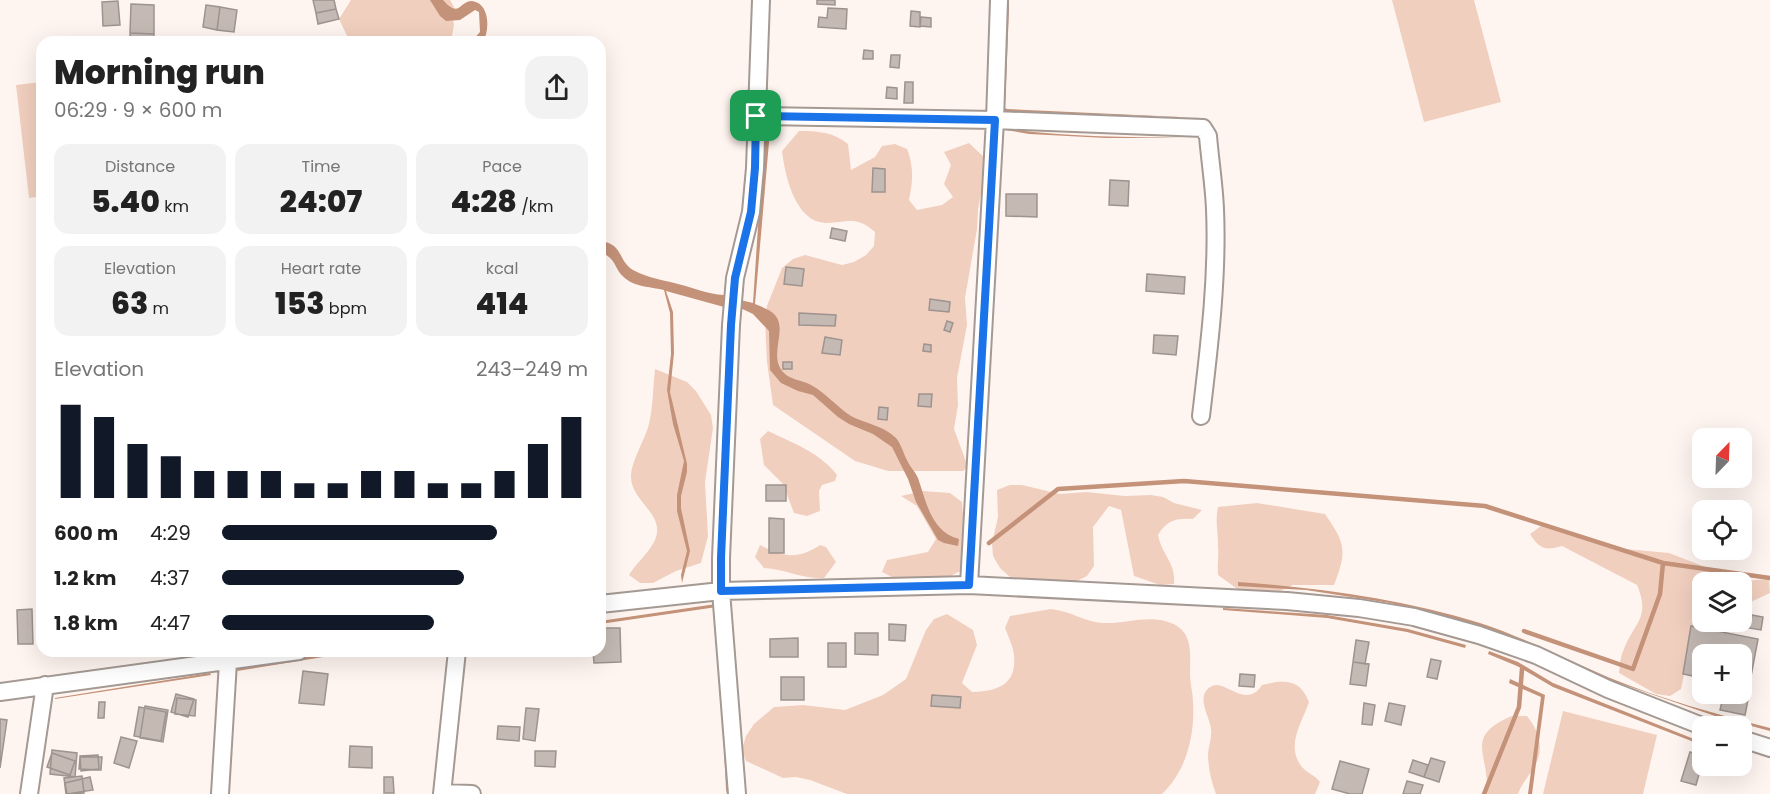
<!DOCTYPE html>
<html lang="en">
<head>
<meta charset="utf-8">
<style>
  :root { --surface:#fff; --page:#f2f2f2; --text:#222; --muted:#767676; --accent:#111827 }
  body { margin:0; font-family:Poppins,sans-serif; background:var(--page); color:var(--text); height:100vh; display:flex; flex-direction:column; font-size:22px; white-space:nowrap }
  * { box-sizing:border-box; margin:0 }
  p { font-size:20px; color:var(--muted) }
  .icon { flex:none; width:33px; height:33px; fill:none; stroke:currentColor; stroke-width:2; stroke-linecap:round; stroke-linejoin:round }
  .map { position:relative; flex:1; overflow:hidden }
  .panel { position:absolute; left:36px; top:36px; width:570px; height:621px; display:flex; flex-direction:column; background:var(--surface); border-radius:18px; box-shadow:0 6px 24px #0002 }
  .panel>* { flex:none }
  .needle { width:39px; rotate:23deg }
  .buttons { position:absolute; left:1692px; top:428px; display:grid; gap:12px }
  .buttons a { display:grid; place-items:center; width:60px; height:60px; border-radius:12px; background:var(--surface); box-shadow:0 6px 24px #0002; font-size:30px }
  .pin { position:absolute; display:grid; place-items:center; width:51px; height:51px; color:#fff; margin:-26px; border-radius:12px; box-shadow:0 3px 9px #0006 }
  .round { display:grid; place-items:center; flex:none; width:63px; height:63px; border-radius:18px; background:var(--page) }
  .overview { display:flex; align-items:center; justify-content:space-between; height:102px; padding:0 18px }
  h1 { font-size:33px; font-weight:800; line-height:45px }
  .metrics { display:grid; grid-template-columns:repeat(3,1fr); gap:9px; height:102px; padding:6px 18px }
  .metrics div { display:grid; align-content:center; border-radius:15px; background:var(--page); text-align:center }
  .metrics b { font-size:30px; font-weight:800 }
  .metrics small { font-size:16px; font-weight:400 }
  .metrics p { font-size:16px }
  .chart { height:168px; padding:12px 18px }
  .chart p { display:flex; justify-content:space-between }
  .chart svg { width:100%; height:108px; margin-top:6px; stroke:var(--accent); stroke-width:6 }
  ul { padding:0 18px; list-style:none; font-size:20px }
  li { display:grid; grid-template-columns:96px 72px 1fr; align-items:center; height:45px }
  li i { height:15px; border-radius:8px; background:var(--accent) }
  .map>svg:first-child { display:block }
</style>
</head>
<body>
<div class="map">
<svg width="1770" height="794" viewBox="0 0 1770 794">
  <rect width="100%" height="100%" fill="#fff5f0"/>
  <path fill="#f1cfbf" d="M351,0H450L454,7L451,14L454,24L451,42H350L339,19Z
    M1392,0H1474L1501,102L1424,122Z
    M42,82V196L29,198L16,85Z
    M799,131C817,131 834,132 848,144L851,170L875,157L882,146L895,144L907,149C914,166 913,182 909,200L917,210L942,205L953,197L944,184L951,165L944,152L969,143L987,160L978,210L977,229L965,298L967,325L957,378L958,405L954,429L968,467L963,471H888L855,461L773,405L767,362L765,320L767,306L782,268L793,259L805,255L842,265L854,262L866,255L874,246L875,232C855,215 849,223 826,223C795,222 785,176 782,151Z
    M655,369L687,382L696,391L711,415L713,428L705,482L708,536L701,563L676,571L653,583H640L629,575C636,563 648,554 654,542C668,515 631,502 631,477C631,461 645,440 649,424C653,407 653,387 655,369Z
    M768,431C791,442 821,453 837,475L835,481L822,485L819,491L820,511L807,516L794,513L783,484L764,465L760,439Z
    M1010,485H1022L1060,494L1086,492L1125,496L1151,495L1163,497L1174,503L1202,510L1193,519C1176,518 1167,520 1158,535C1162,556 1176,562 1174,584L1160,585L1134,576L1121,510L1109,506L1093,527L1094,566L1087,576L1075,582L1021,587L1000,568L993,556L992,543L998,517L997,490Z
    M923,491L950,493L962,502L964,528L971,554L968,567L945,579L906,584L882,572L887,560L928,552L936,539L917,506L901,496Z
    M1257,503L1325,514C1346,544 1347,551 1334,585H1293L1280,591L1253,594L1240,591L1218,575C1217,563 1219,556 1218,546C1218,532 1215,521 1218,507Z
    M1541,526L1615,548L1669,553L1742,581L1769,579L1770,593L1742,606V582H1702V621H1709C1691,636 1686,667 1681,689L1670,696L1656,694L1619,673C1620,665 1620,657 1624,649C1634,623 1651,618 1637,585L1562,546C1546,551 1539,549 1530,534Z
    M760,545C783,557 798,560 820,545L826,547L836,562L824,578C803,579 784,569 764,568L755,557Z
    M1051,609C1071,611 1085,622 1103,623C1126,624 1149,614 1171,623C1194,632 1190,655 1190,674C1190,684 1193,693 1193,702C1195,735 1187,770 1162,794H847L810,780L796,777L783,778L746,761L742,749L746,736L754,724L774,707L803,705L845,710L883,695L906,679L926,630L934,619L947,614L973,630L977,645L962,683L972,692C996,691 1017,686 1014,655C1013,646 1008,636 1005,628L1010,616Z
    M1276,682C1294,681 1302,685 1309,702C1302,723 1285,746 1302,767C1307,773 1315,775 1320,782L1315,794H1216C1211,781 1208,767 1208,753C1209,745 1212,737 1211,729C1210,717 1194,695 1212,686C1225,679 1246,710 1262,685Z
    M1563,711L1657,735L1643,794H1543Z
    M1512,716H1527C1540,732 1545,751 1533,769C1528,777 1521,785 1518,794H1486C1492,757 1461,737 1512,716Z"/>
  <path fill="#c49279" d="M430,0H443C460,19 459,1 472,1C490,3 490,30 483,42H471L480,32L479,12L475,10L460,20L446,21L440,16Z
    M1008,0H1009V9L1005,108L1007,109L1202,118L1003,111Z
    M771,119L755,304C762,307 771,310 775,315C788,330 768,355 783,372C790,380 802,380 811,385C826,393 837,407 851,416C866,424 883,425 896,438C901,444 903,452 906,458C909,466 915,471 918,478C926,501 931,532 959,539L958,546L944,543L938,540L916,502L908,479L892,447L873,434L849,424L838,417L813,395L798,391L781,383L770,370L769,331L753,314L734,305L736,299L753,303L765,120Z
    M1001,128C1061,137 1122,137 1182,138H1106L1029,134L1000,129Z
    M600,241C624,244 617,260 633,270C648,278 663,280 678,284C694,288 708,294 724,295V307L666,291L673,312L674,353L670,392L687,464V472L681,496V508L690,551L682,583L681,575L687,551L677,511V495L684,461L673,424L667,390L671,354L670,313L664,290C652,287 636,287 626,279C613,269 618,259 600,252Z
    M1238,582C1320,588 1401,599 1480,623C1525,638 1566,659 1610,678C1661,699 1716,714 1770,728V731L1718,717L1610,680L1544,649L1479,626L1444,616L1390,603L1306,590L1238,586Z
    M716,604L721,610L729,794H727L726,789L717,607L600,624V621Z
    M1223,608L1327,615L1408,629L1466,645L1465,648L1407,632L1327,618L1223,610Z
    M346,651H360L237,671L238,668Z
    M1489,651L1518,662L1553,683L1699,741V744L1553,687L1517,666L1488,654Z
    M210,673L211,675L55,699V698Z
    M1510,679L1545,695L1532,794H1528L1541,697L1509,683Z"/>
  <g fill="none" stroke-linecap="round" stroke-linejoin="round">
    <path stroke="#c49279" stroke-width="4.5" d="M989,543L1058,489L1184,481L1485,506L1663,563L1770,578
      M1524,631L1633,669L1660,594L1663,563
      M1484,794L1519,707L1522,669"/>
  </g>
  <path fill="#c4b9b3" stroke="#9e938e" stroke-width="1.5" d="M313,0H334L336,9L316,13Z
    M817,0H835V5L817,4Z
    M118,1L120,25L103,26L102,2Z
    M131,4L154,5V34L130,33Z
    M206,5L220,7L217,30L203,27Z
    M220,7L237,10L234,32L217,30Z
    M828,8L847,9L846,29L818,27L819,17L827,18Z
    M336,9L339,19L318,24L316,13Z
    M911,11L920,12V27L910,26Z
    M921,17L931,18V27L920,26Z
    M130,33L154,34L153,42H130Z
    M864,50L873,51V59H863Z
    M891,55H900L899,68L890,67Z
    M905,82H913V103H904Z
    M887,87L897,88V99L886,98Z
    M873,168L885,169V192H872Z
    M1110,180L1129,181L1128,206L1109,205Z
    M1006,194H1037V217L1006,216Z
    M832,228L847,231L845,241L830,238Z
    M786,267L804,269L802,286L784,284Z
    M1147,274L1185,277L1184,294L1146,291Z
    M930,299L950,302L949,312L929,310Z
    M799,313L836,315L835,326L799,325Z
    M947,321L953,323L950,332L944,330Z
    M1154,335L1178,336L1176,355L1153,353Z
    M825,337L842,340L840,355L822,353Z
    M924,344L931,345V352L923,351Z
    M783,362H792V369H783Z
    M919,394H932L931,407L918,406Z
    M879,407L888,408L887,420L878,419Z
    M766,485H786V501H766Z
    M769,518L784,519V553H769Z
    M32,609L33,644H18L17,610Z
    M1752,615L1763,617L1761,630L1749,628Z
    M889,624L906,625L905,641L889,640Z
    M1691,626L1758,639L1749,687L1742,685V654H1702V678L1683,674Z
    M600,628H620L621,662L594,663L593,651H600Z
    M855,633H878V655L855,654Z
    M798,638V657H770V639Z
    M1356,640L1369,642L1365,664L1353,662Z
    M828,643H846V667H828Z
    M1431,659L1441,661L1437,679L1427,677Z
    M1353,662L1369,664L1366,686L1350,684Z
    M303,671L328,674L324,705L299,703Z
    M1240,674L1255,675L1254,687L1239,686Z
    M781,677H804V700H781Z
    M1742,688L1750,690L1745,715L1720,710L1724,693H1742Z
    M176,694L194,699L188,717L171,712Z
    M932,695L961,697L960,708L931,706Z
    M177,698L196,700L195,716L175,714Z
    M99,702H105L104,718H98Z
    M1364,703L1375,705L1372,725L1362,724Z
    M1389,703L1405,706L1401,725L1385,721Z
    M145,706L168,710L163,742L140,738Z
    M139,707L166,712L161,741L134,736Z
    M526,708L539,709L535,741L523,739Z
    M0,719L7,720L0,768Z
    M498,726L520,727L519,741L497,739Z
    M121,737L137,741L129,768L114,763Z
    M350,746L372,747V768L349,767Z
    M52,750L77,753L75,777L50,774Z
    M535,751H556L555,767L535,766Z
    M1690,752L1702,755V764L1696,785L1681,781Z
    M52,753L75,761L70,775L47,767Z
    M98,755L99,769L81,771L80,756Z
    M80,757H102L101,770L79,769Z
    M1431,758L1445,762L1439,782L1424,777Z
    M1413,760L1428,765L1424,777L1409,772Z
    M1340,761L1369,769L1362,794H1350L1332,789Z
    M82,776L84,793L66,794L64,778Z
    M90,777L93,790L67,794L65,783Z
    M384,777H393L394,793H384Z
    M1407,781L1423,785L1420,794H1403Z"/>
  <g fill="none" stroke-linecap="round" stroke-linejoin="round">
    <defs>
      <path id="minor" d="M756,116L995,120L1203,128L1208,136C1210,160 1214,185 1215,209C1218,278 1209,348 1201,416
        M969,585L995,120L999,0
        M600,604L721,591L969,585L1287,601L1359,608L1414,617L1479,635L1536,655L1608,689L1702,726
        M0,692L299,651
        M1742,739L1770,748
        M442,793L472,794
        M29,794L45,685
        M220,794L228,662
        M442,794L457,651
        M737,794L721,591V558L731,325L735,278L751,212L755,168L761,0"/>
    </defs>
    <use href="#minor" stroke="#a49993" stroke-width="20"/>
    <use href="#minor" stroke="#fff" stroke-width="16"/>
  </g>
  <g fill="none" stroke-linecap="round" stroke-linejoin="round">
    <defs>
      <path id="route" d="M756,116L995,120L969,585L721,591V558L731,325L735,278L751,212L755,168Z"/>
    </defs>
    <use href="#route" stroke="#fff" stroke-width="12"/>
    <use href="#route" stroke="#1a73e8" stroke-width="8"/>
  </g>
</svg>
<div class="buttons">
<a><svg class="needle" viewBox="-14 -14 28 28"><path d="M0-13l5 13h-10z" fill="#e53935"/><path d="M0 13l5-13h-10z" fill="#767676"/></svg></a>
<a><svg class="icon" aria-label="locate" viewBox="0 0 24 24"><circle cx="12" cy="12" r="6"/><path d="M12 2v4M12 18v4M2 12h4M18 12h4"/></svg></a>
<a><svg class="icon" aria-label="layers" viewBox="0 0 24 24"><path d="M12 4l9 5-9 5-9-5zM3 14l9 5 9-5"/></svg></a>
<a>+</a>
<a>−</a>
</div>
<div class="pin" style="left:756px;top:116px;background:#1e9e55"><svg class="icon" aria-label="arrive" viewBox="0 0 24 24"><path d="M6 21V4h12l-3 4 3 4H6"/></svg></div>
<section class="panel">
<div class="overview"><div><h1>Morning run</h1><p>06:29 · 9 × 600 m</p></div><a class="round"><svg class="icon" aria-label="share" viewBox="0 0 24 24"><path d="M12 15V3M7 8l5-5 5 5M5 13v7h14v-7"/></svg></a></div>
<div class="metrics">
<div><p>Distance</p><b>5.40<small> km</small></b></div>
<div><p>Time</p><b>24:07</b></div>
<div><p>Pace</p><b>4:28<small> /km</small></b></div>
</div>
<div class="metrics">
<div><p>Elevation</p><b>63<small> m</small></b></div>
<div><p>Heart rate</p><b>153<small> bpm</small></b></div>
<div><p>kcal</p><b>414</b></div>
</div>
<div class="chart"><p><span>Elevation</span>243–249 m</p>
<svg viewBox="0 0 160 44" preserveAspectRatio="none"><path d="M5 44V6M15 44V11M25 44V22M35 44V27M45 44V33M55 44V33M65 44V33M75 44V38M85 44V38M95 44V33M105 44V33M115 44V38M125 44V38M135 44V33M145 44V22M155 44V11"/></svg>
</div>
<ul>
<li><b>600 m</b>4:29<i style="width:75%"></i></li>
<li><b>1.2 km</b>4:37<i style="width:66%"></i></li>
<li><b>1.8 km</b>4:47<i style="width:58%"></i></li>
</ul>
</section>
</div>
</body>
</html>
